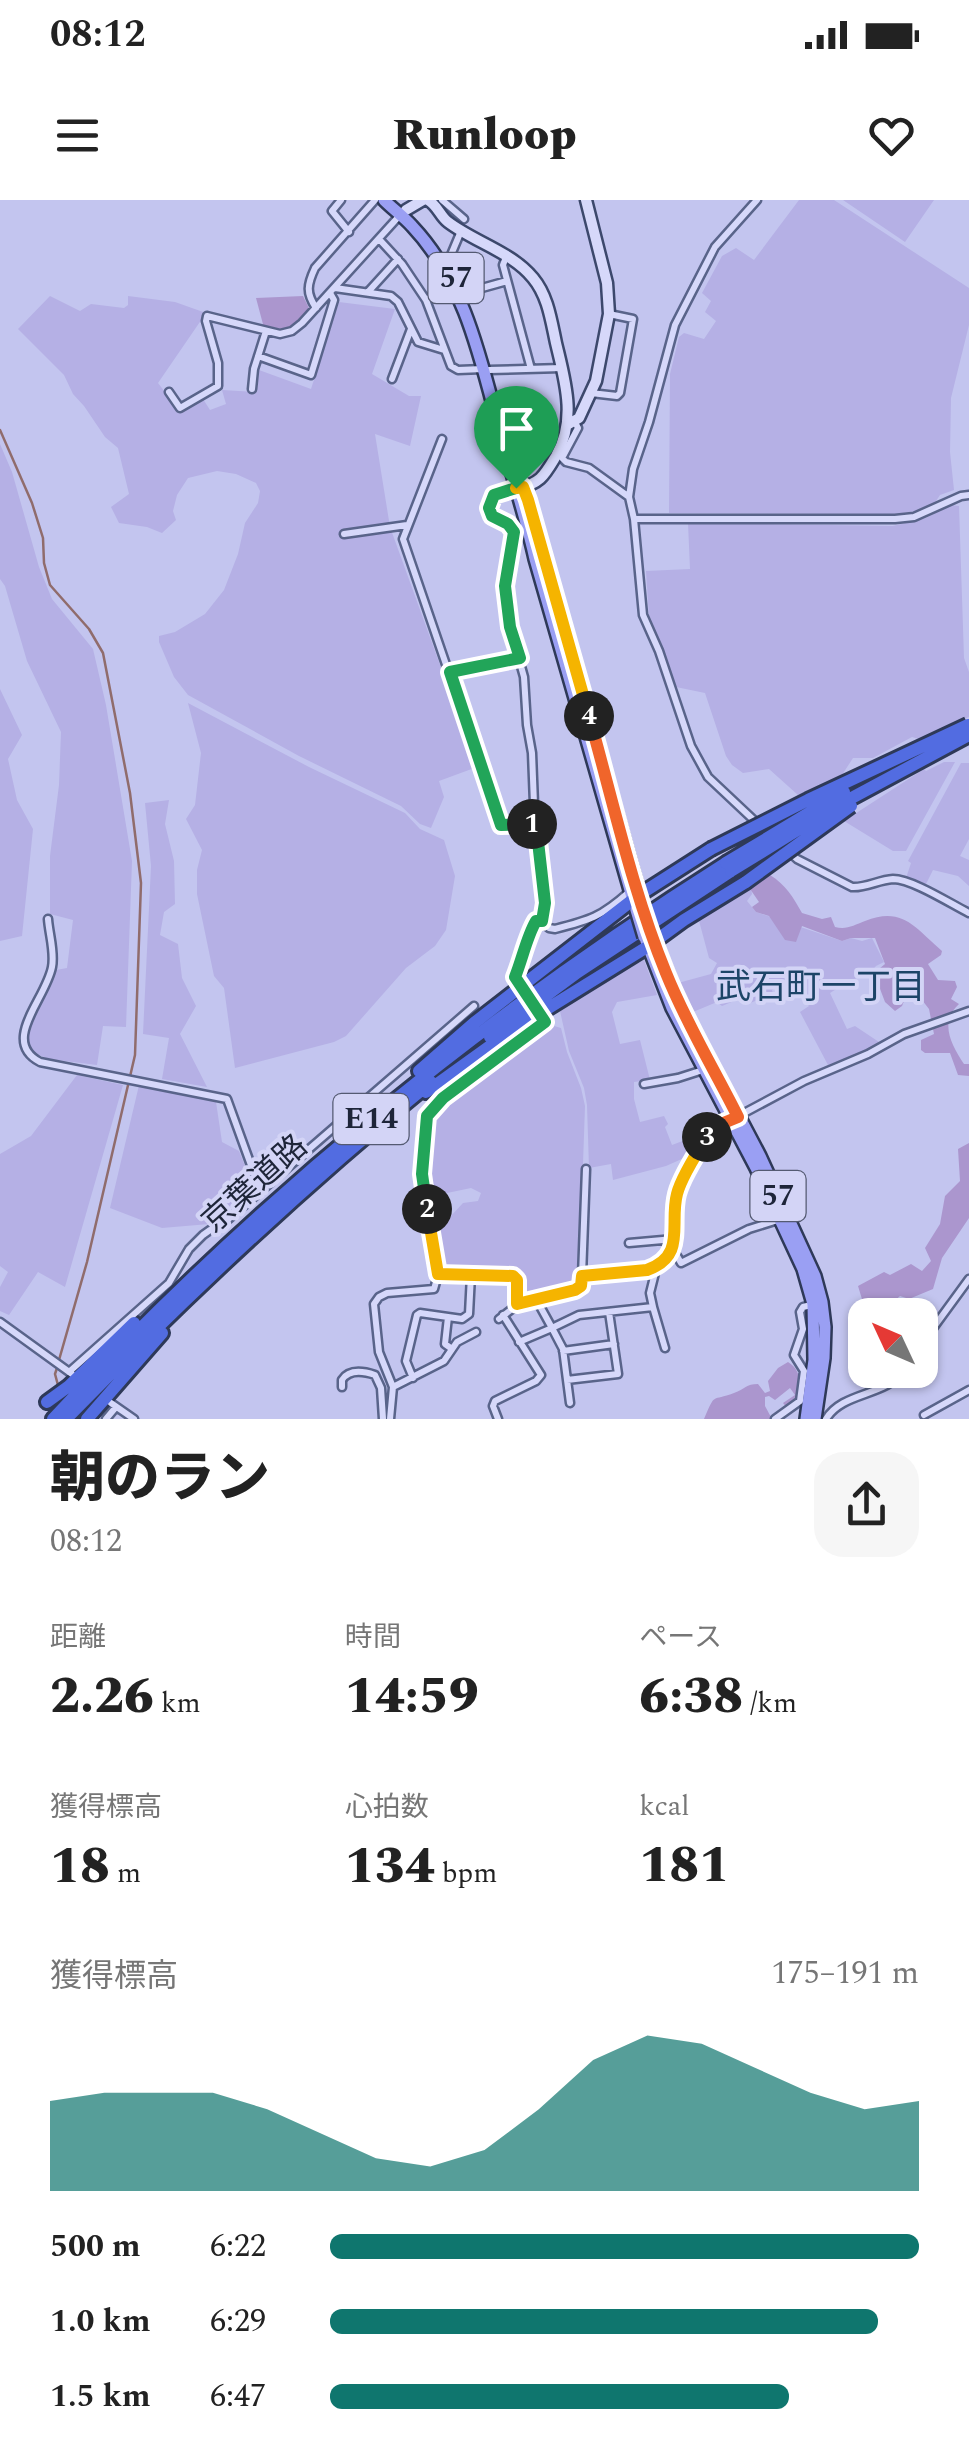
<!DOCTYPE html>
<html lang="ja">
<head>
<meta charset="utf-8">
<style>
  :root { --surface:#fff; --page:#f6f6f6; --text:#222; --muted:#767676; --accent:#0f766e }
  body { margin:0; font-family:Spectral,"Noto Sans JP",serif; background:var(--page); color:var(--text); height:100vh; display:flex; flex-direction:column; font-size:38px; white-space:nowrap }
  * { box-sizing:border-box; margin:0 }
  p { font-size:32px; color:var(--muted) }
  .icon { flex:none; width:55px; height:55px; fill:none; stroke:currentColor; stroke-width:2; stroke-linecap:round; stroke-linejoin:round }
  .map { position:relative; height:1219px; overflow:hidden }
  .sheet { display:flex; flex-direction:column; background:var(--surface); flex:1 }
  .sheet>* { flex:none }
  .needle { width:65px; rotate:314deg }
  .tools { position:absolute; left:848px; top:1098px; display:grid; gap:20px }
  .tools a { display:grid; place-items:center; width:90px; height:90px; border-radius:20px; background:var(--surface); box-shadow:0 2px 8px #0004; font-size:50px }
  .pin { position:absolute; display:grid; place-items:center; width:85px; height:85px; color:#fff; margin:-102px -42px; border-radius:50% 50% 50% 0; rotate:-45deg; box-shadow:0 0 10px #0007 }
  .pin .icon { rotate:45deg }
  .km { position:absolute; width:50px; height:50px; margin:-25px; border-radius:50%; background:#222; color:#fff; font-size:28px; line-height:50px; text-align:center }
  .round { display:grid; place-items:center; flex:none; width:105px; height:105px; border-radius:30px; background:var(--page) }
  .headline { display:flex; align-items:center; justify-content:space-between; height:170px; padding:0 50px }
  h1 { font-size:55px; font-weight:800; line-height:75px }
  .stats { display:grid; grid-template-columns:repeat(3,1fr); gap:15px; height:170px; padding:10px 50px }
  .stats div { display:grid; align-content:center }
  .stats b { font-size:50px; font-weight:800 }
  .stats small { font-size:28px; font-weight:400 }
  .stats p { font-size:28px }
  .chart { height:280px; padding:20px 50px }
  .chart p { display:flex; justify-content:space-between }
  .chart svg { width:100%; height:180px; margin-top:10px; fill:var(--accent); opacity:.7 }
  ul { padding:0 50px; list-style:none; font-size:32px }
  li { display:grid; grid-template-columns:160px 120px 1fr; align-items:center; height:75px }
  li i { height:25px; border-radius:12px; background:var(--accent) }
  .status { display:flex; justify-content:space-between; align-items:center; height:70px; padding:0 50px; background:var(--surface); direction:ltr }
  .status svg { height:28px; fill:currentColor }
  header { display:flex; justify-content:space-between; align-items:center; height:130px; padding:0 50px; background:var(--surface); font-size:45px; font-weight:800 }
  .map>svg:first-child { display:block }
</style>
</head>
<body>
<div class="status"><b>08:12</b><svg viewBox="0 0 49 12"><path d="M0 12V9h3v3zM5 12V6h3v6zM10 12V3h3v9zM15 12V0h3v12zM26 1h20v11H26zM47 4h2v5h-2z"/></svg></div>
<header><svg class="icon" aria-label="menu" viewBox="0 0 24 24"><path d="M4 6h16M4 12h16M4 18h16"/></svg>Runloop<svg class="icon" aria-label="heart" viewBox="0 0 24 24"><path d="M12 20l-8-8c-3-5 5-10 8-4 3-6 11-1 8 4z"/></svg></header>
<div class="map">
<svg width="969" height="1219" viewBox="0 0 969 1219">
  <rect width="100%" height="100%" fill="#c3c5ef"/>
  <path fill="#b5b0e5" d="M799,0H834L969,88V125L951,198L950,252L954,290L940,295L934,304L915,311L896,314L669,313L670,174L679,137L684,133L704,139L716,121L705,112L711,101L702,93L722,56L736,48L754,60Z
    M843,0H934L905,42Z
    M50,96L80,111L91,104L124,108L128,105V96L175,102L206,113L158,183L181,213L203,199L210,210L226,204L222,190L257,192L259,170L311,189L339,102L395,109L372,174L409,196H421L410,246L375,234L390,327L477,567L439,581L444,597L431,628L420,624L401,606L299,556L188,495L174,477L159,442V436L175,432L205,414L224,390L238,354L245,323L258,303L260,291L256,283L236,274L217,271L188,278L177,295L173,311L176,320L162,333L147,327L119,323L111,307L129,294L118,248L105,237L84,206L73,194L64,175L18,129Z
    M0,244L12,272L39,367L52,399L93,449L106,505L132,661L126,827L103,826L97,865L49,859L31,852L24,839L56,770L67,768L73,720L50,714V656L59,585L61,532L27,461L5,386L0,379Z
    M951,305L959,306L964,458L969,472V517L919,539L912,537L873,558H853L842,575L798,595L769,569L743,573L732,565L726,556L705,493L676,487L649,417L646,371L690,369L688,323L893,326L926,318Z
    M0,489L22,535L8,559L17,600L33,629L22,736L0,741Z
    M188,503L309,567L405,613L420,629L444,640L455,676L446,730L435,746L406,768L346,836L334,842L235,868L224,788L214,776L197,694V670L202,650L186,619L195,605L201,553Z
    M944,562H955L906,651H893L844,621L924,569L926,571Z
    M961,563H969V639L960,656L969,660V686L958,676L933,670L925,686L906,678L911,663L908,661Z
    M169,600L165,624L174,661L175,704L164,712L160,735L178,744L182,778L196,806L180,834L207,887L162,879L169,838L143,834L151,666L145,603Z
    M751,688L752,694L747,701L756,712L842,741L851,738L862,741L872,738L884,762L876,766L870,773L849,781L830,793L847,829L855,826L879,842L866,851L828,865L800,812L809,806L802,797L806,790L801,776L772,790L773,794L750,803L746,796L722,806L717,802L693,812L678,783L711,774L717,763L709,758L698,717Z
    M644,760L657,795L617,802L612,812L620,844L640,840L650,880L634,882V899L640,922L664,916L668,924L665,927L672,945L709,931L693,954L666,966L613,980L611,964L589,968L587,905L584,888L569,851L560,811L615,774Z
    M547,824L561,828L567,852L581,888L585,906L579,1080L564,1089L521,1100L519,1098V1074H439L436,1032L463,1003L478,1001L481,993L471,988L428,997L425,974L429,915L449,895Z
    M77,875L123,885L65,1087L38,1072L9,1115L0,1111V1087L8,1072L0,1066V954L31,936Z
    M140,881L216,902L222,942L239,951L256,993L209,1024L162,1028L110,1008Z"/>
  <path fill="#ab96ce" d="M303,96L309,108C299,129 285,132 264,128L256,98Z
    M770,675C786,685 793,697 802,713L822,719L831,717L835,727C847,730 854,725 865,721C903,706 915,728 942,751L941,755L928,764L938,780L955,781L957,787L951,799L959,804C939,822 951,844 964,864H969V876L958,875L950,853H925L921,850V840L934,834L929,809L922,800L906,796L902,806L895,811L885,802L874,773L885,764L875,738H851L842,741L802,726L796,742L785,740L769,716L756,712L752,707L759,702L748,686Z
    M969,943V1018L942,1058L933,1089L909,1099L900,1096L884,1110L880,1108L873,1113L865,1109L858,1086L884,1072L890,1075L911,1064L922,1071L931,1061L925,1048L940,1024L945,996L960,981L958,949Z
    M788,1162C806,1173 800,1195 787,1208L783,1203L795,1195L790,1188L775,1200L769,1196L765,1197V1206L772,1219H704C716,1191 711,1202 734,1193C745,1189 746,1184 758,1184L765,1193L770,1191L768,1181L778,1168Z"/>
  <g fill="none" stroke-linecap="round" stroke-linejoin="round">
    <path stroke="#906c6c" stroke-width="2.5" d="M0,230L32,303L43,338L44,363L50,385L89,429L103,453L130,593L141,683L135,855L87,1062L59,1160
      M57,1168L55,1174L59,1189"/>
    <defs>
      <path id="street" d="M341,0L332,11L349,32
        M442,0L464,19
        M757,0L715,47L675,125L649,222L633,269L629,297L634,319L643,415L659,451L691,546L708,577L759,625
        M379,39L402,64L426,100L451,166L458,170L483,169
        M506,57L503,65L531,169
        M448,62L461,31
        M335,88L391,96L398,102L418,142L444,150
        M368,92L398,59
        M464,93L507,81
        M426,100L451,87
        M316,108C306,93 307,85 315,68L375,0
        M258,156L311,175L334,100L330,93
        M489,170L562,168
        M392,179L411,129
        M252,189L254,169L266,131
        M169,192L180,208L218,186V163L206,121L207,116L280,134L292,131L302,123L401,14
        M591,193L617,196L620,193L633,119L609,114
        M575,222L578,228L562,258L566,262L589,268L629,297
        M442,239L403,339L501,625L537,624
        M515,289C501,293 482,296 492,316L507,323L514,333L505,386L510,427L524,477L527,525L532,553L534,604L545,703L542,721
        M635,319H895L914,317L961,296L969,295
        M344,334L407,325
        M450,472L519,458
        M787,650L797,659L852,687C866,688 878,680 893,679C912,679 951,704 969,713
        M48,719C49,734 55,752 52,767C46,799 0,841 40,862L227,899L260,990
        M526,751C529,740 529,726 539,720L549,728L555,729C590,720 601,717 629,692
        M644,884L678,878L703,870
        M778,1020L749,1029L681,1063L677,1056L670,1052L674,1039L678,989L704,941L716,928L804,881L868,854L904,834L969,811
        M629,1043L674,1039
        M438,1075L513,1076L517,1080V1105L579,1088L582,1076L586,969
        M582,1076C612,1074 651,1078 670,1052
        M653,1107L665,1148
        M448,1117L445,1144L452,1149
        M499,1119L517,1105
        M0,1122L72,1174
        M519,1142L552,1128L536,1099
        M920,1146L969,1079
        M563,1151L614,1144
        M69,1172L169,1083L189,1049L203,1035L210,1030L217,1029L474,806
        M413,1178L406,1161L417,1115L420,1113L462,1119L469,1114L471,1075
        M567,1180L618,1174L609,1112
        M342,1187V1180C349,1169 363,1171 375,1175L381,1188L383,1219
        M393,1187L444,1161L457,1142L476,1132
        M111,1203L134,1219
        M570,1203L563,1149L552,1128L579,1115L653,1107L650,1093L655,1073L652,1068
        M924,1215L969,1190
        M106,1219L116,1207
        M390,1219L393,1187L379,1152L374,1104L379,1097L387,1093L434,1089L438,1075L423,986L427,915L454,890L545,822L542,817
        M498,1219L493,1206L495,1201L536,1181L541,1175L503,1115
        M775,1219L800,1201L804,1171L794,1155L803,1129L800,1112L803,1107L811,1105
        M826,1219C843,1191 886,1197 904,1170"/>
      <path id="secondary" d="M428,0C438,6 440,16 448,22C474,42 512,52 533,78C548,96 551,120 556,143C565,181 577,219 556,256C544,276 541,283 517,289
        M406,10L423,0
        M567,225L579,218L596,181L609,114L607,83L586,0"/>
      <path id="primary" d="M384,0C393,9 404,17 412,26C467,84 482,166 502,239C513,279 526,318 535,359L634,704
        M536,329L640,696
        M653,737L680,804L760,956L815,1076L822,1102L825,1127L824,1158L815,1219
        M646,741L672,808L756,968L803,1069L813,1104L814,1160L806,1219"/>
      <path id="highway" d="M490,837L578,772L731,671
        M419,871L474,823L639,695L711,649
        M426,892L508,833L647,747L684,720L746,682
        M47,1202L69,1186L134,1123
        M53,1219C252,1005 479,819 726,663
        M66,1219C182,1100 302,987 431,882
        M87,1219L162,1133"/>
    </defs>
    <use href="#street" stroke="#59648a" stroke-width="11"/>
    <use href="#secondary" stroke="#3c486c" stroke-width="15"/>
    <use href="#primary" stroke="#2e3958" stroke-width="16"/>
    <use href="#highway" stroke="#2e3958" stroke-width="18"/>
    <use href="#street" stroke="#d6d8fa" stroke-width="6"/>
    <use href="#secondary" stroke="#d6d8fa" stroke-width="10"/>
    <use href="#primary" stroke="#9a9ff3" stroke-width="11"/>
    <use href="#highway" stroke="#526ce1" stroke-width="12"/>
    <defs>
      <path id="street-bridge" d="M526,751L515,777L542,817"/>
      <path id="primary-bridge" d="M643,706L651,733
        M636,710L644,737"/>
      <path id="highway-bridge" d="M711,649L808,600L968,525
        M726,663L844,592
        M731,671L833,608L969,535
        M746,682L851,606"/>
    </defs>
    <use href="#street-bridge" stroke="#59648a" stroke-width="11" stroke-linecap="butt"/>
    <use href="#primary-bridge" stroke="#2e3958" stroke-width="16" stroke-linecap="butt"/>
    <use href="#highway-bridge" stroke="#2e3958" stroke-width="18" stroke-linecap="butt"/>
    <use href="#street-bridge" stroke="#d6d8fa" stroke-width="6"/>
    <use href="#primary-bridge" stroke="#9a9ff3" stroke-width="11"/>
    <use href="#highway-bridge" stroke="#526ce1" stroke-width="12"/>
  </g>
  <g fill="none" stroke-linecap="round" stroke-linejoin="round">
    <defs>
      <path id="split-1" d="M516,288L494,295L489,308L492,316L508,324L514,332L505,386L510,427L520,458L450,472L501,625L532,624"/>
      <path id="split-2" d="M427,1009L422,974L427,916L443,898L545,822L515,777C522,760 527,736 536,721H542L545,703L536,624H532"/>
      <path id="split-3" d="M427,1009L438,1074L513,1076L517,1080V1104L575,1090L581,1086L582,1076L647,1070C687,1056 669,1024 677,994C681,978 698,951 707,937"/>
      <path id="split-4" d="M589,516C613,601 632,690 666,773C686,823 714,869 738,917L721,924L707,937"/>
      <path id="split-5" d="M516,288L523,287L528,300L589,516"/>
    </defs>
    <use href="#split-1" stroke="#fff" stroke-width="20"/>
    <use href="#split-2" stroke="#fff" stroke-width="20"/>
    <use href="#split-3" stroke="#fff" stroke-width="20"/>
    <use href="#split-4" stroke="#fff" stroke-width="20"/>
    <use href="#split-5" stroke="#fff" stroke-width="20"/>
    <use href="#split-1" stroke="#22a559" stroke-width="12"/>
    <use href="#split-2" stroke="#22a559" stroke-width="12"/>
    <use href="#split-3" stroke="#f5b400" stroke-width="12"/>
    <use href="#split-4" stroke="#f0652b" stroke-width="12"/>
    <use href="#split-5" stroke="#f5b400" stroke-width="12"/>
  </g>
  <g text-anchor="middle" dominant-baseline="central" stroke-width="8" stroke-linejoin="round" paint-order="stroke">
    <g fill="#d3d4f6" stroke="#545a72" stroke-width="2.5">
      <rect x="428.5" y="53" width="55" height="50" rx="8"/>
      <rect x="333.5" y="894" width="75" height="50" rx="8"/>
      <rect x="750.5" y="971" width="55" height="50" rx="8"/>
    </g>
    <g font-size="30" font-weight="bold" fill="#1e2539">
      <text x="456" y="78">57</text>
      <text x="371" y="919">E14</text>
      <text x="778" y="996">57</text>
    </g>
    <g font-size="32" fill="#1e2539" stroke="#d3d4f6">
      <text transform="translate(255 984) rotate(-42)">京葉道路</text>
    </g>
    <g font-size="35" fill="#1c4467" stroke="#d3d4f6">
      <text x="821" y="787">武石町一丁目</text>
    </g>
  </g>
</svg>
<div class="tools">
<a><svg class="needle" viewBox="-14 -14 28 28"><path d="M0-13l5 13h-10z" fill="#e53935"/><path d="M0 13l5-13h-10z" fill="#767676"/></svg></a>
</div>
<div class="pin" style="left:516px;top:288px;background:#1e9e55"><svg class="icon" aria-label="arrive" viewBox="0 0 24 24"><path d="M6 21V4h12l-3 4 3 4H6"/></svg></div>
<b class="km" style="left:532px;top:624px">1</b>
<b class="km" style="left:427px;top:1009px">2</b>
<b class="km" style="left:707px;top:937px">3</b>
<b class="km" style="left:589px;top:516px">4</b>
</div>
<section class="sheet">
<div class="headline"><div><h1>朝のラン</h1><p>08:12</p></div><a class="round"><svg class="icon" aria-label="share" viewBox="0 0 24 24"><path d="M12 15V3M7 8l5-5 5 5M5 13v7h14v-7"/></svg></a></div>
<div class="stats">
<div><p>距離</p><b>2.26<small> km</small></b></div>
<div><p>時間</p><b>14:59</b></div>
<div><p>ペース</p><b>6:38<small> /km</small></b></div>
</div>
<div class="stats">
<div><p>獲得標高</p><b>18<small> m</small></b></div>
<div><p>心拍数</p><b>134<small> bpm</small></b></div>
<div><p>kcal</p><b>181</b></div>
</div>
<div class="chart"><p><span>獲得標高</span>175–191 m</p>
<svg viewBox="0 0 160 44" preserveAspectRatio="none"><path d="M0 44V22L10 20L20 20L30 20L40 24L50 30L60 36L70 38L80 34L90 24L100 12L110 6L120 8L130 14L140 20L150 24L160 22V44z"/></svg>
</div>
<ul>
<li><b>500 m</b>6:22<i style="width:100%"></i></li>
<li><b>1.0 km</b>6:29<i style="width:93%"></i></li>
<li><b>1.5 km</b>6:47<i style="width:78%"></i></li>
</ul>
</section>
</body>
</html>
